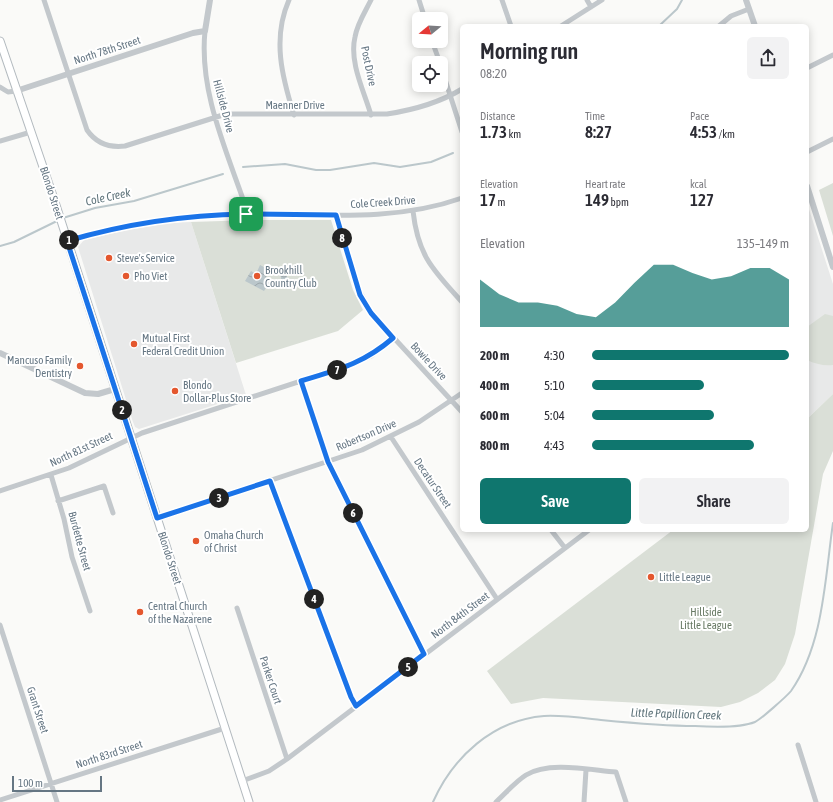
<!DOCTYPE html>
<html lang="en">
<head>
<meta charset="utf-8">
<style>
  :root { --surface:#fff; --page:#f2f2f3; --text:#2b2b33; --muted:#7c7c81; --accent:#0f766e }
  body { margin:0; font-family:"Asap Condensed",sans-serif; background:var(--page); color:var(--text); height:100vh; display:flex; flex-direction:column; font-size:15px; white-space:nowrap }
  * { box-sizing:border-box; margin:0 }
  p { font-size:13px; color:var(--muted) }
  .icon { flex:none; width:22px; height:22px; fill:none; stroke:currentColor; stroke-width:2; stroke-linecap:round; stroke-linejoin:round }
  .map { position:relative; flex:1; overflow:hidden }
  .details { position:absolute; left:460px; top:24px; width:349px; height:508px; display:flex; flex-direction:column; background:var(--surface); border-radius:6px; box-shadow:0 2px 10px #0003 }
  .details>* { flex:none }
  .needle { width:26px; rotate:252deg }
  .buttons { position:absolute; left:412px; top:12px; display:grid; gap:8px }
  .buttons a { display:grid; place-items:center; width:36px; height:36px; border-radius:6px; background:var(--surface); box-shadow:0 2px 10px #0003; font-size:20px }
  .scale { position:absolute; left:12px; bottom:10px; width:90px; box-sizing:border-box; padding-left:4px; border:2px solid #657683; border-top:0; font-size:11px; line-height:14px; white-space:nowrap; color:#657683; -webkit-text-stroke:3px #fff; paint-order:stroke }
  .pin { position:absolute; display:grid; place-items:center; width:34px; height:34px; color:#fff; margin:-17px; border-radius:8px; box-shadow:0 2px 6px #0006 }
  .km { position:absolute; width:20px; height:20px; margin:-10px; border-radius:50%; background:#222; color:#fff; font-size:11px; line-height:20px; text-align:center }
  .round { display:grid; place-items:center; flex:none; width:42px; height:42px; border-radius:6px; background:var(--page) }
  .summary { display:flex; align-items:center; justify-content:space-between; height:68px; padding:0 20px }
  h1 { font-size:22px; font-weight:600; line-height:30px }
  .metrics { display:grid; grid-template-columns:repeat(3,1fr); gap:6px; height:68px; padding:4px 20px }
  .metrics div { display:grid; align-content:center }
  .metrics b { font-size:17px; font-weight:600 }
  .metrics small { font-size:11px; font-weight:400 }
  .metrics p { font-size:11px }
  .chart { height:112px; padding:8px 20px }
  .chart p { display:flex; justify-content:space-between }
  .chart svg { width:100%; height:72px; margin-top:4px; fill:var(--accent); opacity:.7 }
  .action { display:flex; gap:8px; margin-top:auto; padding:8px 20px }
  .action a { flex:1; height:46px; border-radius:6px; background:var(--accent); color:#fff; font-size:16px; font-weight:600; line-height:46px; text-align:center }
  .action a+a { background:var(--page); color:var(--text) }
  ul { padding:0 20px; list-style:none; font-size:13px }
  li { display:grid; grid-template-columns:64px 48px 1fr; align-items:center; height:30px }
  li i { height:10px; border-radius:5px; background:var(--accent) }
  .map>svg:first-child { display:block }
</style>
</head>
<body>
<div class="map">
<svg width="833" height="802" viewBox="0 0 833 802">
  <defs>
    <pattern id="water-waves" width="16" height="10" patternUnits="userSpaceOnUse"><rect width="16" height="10" fill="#bbc7cb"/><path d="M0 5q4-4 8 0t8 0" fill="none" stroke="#9ca6aa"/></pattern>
  </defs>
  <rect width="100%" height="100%" fill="#fafaf8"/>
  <path fill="#e8e9e9" d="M807,203L833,284V394L807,419Z
    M191,222L246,395L139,429L135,427L133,422L78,247L84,240L127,230L169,223Z"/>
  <path fill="#dadfd7" d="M833,183V236L819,190Z
    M252,220H331L353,290L363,310L338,331L236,363L191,222Z
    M825,314L833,316V365C824,366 815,364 807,360V327Z
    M833,394V451L823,474L795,634L785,664L775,680L758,693L740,702L721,707L543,698L511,704L487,671L673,530H807V419Z"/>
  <path fill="url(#water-waves)" d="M260,265L270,270L265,279L270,282L264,291L245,281L251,271L256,274Z
    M285,269L286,275L290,282L281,287V277L277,272Z"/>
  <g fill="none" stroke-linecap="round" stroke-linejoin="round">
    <path stroke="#bbc7cb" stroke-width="2" d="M659,26L677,9L682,0
      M243,167L285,164L316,170H330L374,163L400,167L431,162L453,153
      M63,218L95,208L134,201L223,174
      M0,246L14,242L59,220
      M433,802C453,757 493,720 544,716C563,715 583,718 601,720C632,723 664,726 695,726C711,727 740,728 755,722C760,720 787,696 791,691C824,644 825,577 833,523"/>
    <defs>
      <path id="secondary" d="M0,41L54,199L249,802"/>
    </defs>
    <use href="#secondary" stroke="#b3babf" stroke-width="9"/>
    <path stroke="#c3c8cc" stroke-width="5" d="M44,0L87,130C96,143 109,148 125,146L226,114H387C413,110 439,103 462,89
      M289,0C272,38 282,77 294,115
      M419,0L425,19
      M502,0L511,26
      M587,0L591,7
      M561,26L602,0
      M719,26L731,16L749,9
      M205,31C199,90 225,147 244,202L246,214
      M432,41L440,63
      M441,67L462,132
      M807,68L833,55
      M0,87L8,92L16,91
      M371,115C364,91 349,62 355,37C357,24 365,12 371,0
      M0,141L31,132
      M807,152L833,139
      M413,211C418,256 433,270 462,302
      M336,215L357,286L371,313L462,412
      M67,241C120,225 172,216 228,214C306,212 386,225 462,198
      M301,381L322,447L332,471L424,654
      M391,437L497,599
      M51,475L64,519L72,557L90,611
      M270,481L351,697L357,706
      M0,491L69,468L142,433L353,364L371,356L393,338
      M58,501L104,486L113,513
      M157,518L362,450L419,422L462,393
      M551,530L565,548
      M237,608L287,759
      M0,625L57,802
      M798,745L816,802
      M242,781L269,771L287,759L589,530
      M0,800L225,728
      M496,802C506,793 515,782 526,775C549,761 590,770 616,772L626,802
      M584,802L586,770"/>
    <path stroke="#c3c8cc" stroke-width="6" d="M746,0L755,26
      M16,91L193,33L205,31L210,0
      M807,186L833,267
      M0,353L85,393L98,394L115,389"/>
    <use href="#secondary" stroke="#fff" stroke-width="7"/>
  </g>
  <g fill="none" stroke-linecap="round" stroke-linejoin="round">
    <defs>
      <path id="route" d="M246,214L336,215L360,295L371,313L393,338C363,364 337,370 301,381L328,462L424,654L356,706L351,697L270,481L157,518L67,241C128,223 183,215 246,214Z"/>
    </defs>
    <use href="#route" stroke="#fff" stroke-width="8"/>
    <use href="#route" stroke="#1a73e8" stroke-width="5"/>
  </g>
  <g fill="#e4572e" stroke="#fff" stroke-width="1.5">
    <circle cx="109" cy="258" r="4"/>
    <circle cx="126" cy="276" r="4"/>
    <circle cx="257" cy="276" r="4"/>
    <circle cx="134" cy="344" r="4"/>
    <circle cx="80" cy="366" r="4"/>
    <circle cx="175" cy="391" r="4"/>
    <circle cx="196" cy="541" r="4"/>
    <circle cx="651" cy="577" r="4"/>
    <circle cx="140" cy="612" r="4"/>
  </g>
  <g text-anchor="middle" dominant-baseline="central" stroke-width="4" stroke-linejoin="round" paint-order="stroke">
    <g font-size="11" fill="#657683" stroke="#fff">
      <text transform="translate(107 50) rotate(-18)">North 78th Street</text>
      <text transform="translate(369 66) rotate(78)">Post Drive</text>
      <text x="295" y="105">Maenner Drive</text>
      <text transform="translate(224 106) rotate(75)">Hillside Drive</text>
      <text transform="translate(52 193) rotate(72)">Blondo Street</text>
      <text transform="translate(383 202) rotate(-4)">Cole Creek Drive</text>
      <text transform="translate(429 361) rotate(47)">Bowie Drive</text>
      <text transform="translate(366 435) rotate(-23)">Robertson Drive</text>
      <text transform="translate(81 449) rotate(-25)">North 81st Street</text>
      <text transform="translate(433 483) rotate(56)">Decatur Street</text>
      <text transform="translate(80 541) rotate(75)">Burdette Street</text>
      <text transform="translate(170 558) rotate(72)">Blondo Street</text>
      <text transform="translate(460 615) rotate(-37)">North 84th Street</text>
      <text transform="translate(271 680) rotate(72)">Parker Court</text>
      <text transform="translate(38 710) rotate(72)">Grant Street</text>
      <text transform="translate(109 754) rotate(-18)">North 83rd Street</text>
    </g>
    <g font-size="11" fill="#657683" stroke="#fff" text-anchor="start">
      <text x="117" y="258">Steve's Service</text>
      <text x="265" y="270">Brookhill<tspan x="265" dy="13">Country Club</tspan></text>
      <text x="134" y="276">Pho Viet</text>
      <text x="142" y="338">Mutual First<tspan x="142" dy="13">Federal Credit Union</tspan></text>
      <text x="72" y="360" text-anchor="end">Mancuso Family<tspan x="72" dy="13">Dentistry</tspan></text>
      <text x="183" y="385">Blondo<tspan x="183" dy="13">Dollar-Plus Store</tspan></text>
      <text x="204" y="535">Omaha Church<tspan x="204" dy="13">of Christ</tspan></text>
      <text x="659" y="577">Little League</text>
      <text x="148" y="606">Central Church<tspan x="148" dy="13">of the Nazarene</tspan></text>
    </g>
    <g font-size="11" fill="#687a64" stroke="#fff">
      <text x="706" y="612">Hillside<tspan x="706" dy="13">Little League</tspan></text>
    </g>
    <g font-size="12" font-style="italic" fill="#60757c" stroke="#fff">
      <text transform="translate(108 197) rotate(-12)">Cole Creek</text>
      <text transform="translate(676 714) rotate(2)">Little Papillion Creek</text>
    </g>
  </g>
</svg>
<div class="buttons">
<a><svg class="needle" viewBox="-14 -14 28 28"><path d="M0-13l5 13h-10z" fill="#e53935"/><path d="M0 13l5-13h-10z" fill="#7c7c81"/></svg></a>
<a><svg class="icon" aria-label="locate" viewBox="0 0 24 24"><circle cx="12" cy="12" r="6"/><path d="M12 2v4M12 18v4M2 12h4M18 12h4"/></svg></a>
</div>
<div class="scale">100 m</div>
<div class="pin" style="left:246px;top:214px;background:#1e9e55"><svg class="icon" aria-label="arrive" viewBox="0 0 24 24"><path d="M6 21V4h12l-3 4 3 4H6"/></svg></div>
<b class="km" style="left:69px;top:240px">1</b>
<b class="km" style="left:122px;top:410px">2</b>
<b class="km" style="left:219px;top:498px">3</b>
<b class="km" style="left:314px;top:599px">4</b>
<b class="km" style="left:408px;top:667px">5</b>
<b class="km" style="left:353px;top:513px">6</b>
<b class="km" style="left:337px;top:370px">7</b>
<b class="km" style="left:342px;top:238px">8</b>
<section class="details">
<div class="summary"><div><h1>Morning run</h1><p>08:20</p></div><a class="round"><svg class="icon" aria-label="share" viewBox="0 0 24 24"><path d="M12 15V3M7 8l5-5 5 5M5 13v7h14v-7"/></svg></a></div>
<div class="metrics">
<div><p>Distance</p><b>1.73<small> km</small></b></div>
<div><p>Time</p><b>8:27</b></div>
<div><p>Pace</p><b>4:53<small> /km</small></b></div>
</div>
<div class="metrics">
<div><p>Elevation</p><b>17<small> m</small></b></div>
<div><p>Heart rate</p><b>149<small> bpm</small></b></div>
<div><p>kcal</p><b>127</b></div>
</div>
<div class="chart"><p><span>Elevation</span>135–149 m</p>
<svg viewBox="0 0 160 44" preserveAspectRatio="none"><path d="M0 44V15L10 24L20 29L30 29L40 31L50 36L60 38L70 29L80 17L90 6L100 6L110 11L120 15L130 13L140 8L150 8L160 15V44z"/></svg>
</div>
<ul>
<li><b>200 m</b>4:30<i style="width:100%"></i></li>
<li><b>400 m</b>5:10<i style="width:57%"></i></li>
<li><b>600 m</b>5:04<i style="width:62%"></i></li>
<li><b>800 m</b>4:43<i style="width:82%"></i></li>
</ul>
<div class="action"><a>Save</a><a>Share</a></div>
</section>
</div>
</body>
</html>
